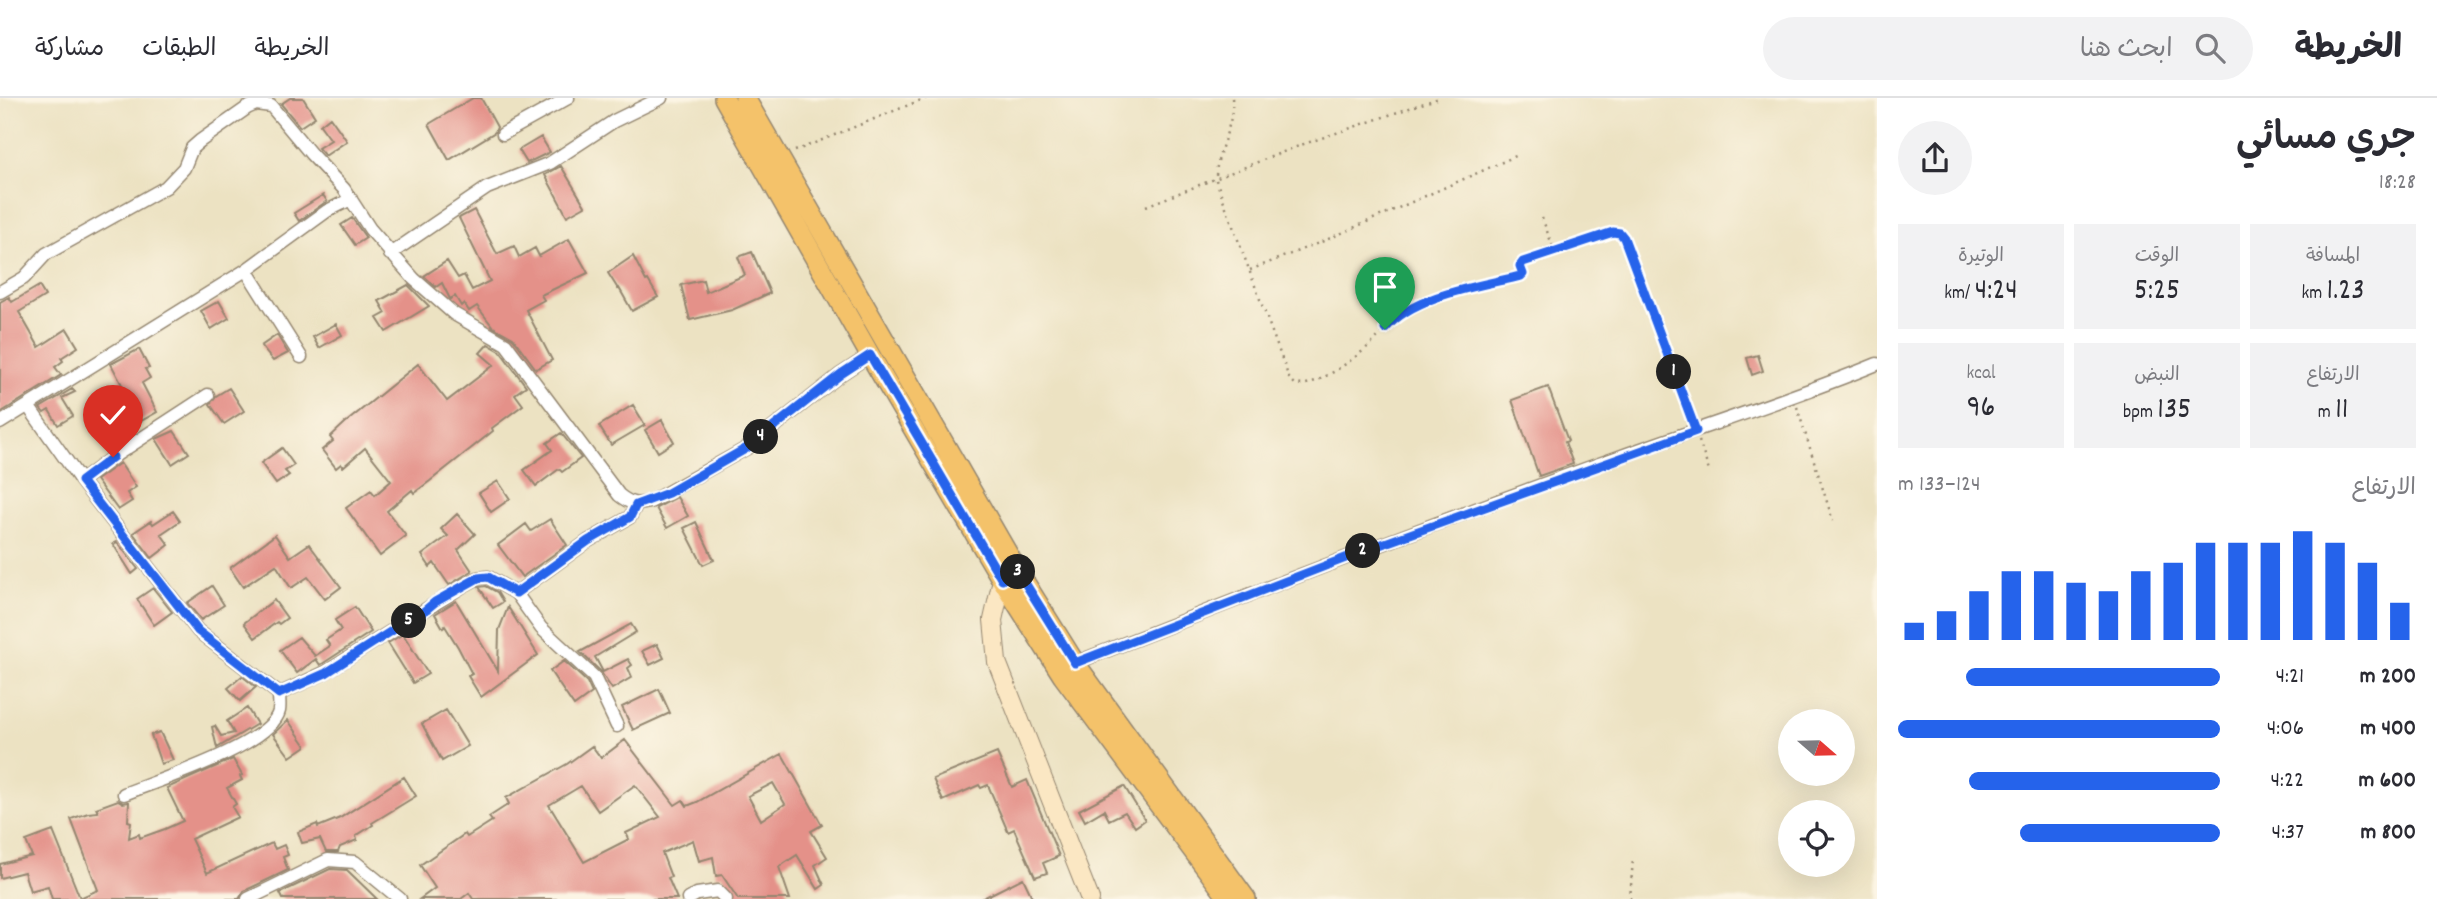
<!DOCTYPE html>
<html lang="ar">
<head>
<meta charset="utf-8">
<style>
  :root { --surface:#fff; --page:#f2f2f3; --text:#2b2b33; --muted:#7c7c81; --line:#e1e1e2; --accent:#2563eb }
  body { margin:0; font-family:Dekko,"Playpen Sans Arabic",sans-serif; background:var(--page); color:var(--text); direction:rtl; height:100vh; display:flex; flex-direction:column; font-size:26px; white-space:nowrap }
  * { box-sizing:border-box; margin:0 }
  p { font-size:23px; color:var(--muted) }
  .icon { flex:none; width:38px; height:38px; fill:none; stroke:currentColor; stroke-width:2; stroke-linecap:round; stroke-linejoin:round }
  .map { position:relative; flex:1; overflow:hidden; direction:ltr }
  .sheet { display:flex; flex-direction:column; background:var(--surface); width:560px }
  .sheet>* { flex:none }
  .needle { width:46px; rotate:110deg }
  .buttons { position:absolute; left:1778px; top:611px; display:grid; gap:14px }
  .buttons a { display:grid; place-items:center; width:77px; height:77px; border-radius:50%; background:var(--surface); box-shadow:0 7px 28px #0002; font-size:35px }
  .pin { position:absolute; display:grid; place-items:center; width:60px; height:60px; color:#fff; margin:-72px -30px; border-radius:50% 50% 50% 0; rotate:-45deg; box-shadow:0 0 7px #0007 }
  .pin .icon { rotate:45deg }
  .km { position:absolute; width:35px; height:35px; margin:-18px; border-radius:50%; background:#222; color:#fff; font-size:19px; line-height:35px; text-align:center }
  .round { display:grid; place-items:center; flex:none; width:74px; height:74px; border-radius:37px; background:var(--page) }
  .summary { display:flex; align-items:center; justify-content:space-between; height:119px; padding:0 21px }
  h1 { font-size:38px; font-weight:600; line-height:52px }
  .stats { display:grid; grid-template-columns:repeat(3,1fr); gap:10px; height:119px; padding:7px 21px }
  .stats div { display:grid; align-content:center; border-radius:0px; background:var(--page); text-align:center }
  .stats b { font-size:30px; font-weight:600 }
  .stats small { font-size:19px; font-weight:400 }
  .stats p { font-size:19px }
  .chart { height:196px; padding:14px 21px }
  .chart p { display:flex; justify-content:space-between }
  .chart svg { width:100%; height:126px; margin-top:7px; stroke:var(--accent); stroke-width:6 }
  ul { padding:0 21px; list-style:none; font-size:23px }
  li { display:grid; grid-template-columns:112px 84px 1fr; align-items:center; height:52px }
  li i { height:18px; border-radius:9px; background:var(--accent) }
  header { display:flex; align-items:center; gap:42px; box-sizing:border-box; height:98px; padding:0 35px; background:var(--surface); border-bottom:2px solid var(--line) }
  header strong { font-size:33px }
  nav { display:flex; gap:38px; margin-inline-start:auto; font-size:24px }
  .search { width:490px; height:63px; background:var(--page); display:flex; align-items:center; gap:18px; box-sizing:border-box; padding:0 24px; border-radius:38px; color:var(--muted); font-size:26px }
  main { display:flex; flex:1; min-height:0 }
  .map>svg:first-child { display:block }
</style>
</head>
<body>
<header>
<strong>الخريطة</strong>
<div class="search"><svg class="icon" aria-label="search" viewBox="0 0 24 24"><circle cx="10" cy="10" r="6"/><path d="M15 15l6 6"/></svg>ابحث هنا</div>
<nav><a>الخريطة</a><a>الطبقات</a><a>مشاركة</a></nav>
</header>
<main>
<section class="sheet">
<div class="summary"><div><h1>جري مسائي</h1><p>18:28</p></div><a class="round"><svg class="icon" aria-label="share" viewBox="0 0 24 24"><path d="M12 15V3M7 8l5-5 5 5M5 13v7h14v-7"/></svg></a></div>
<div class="stats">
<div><p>المسافة</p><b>1.23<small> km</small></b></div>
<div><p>الوقت</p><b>5:25</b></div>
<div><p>الوتيرة</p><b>4:24<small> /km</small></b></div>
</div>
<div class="stats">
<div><p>الارتفاع</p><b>11<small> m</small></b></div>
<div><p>النبض</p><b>135<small> bpm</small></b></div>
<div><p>kcal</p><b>96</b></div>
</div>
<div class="chart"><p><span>الارتفاع</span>124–133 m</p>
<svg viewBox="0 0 160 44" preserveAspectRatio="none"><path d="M5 44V38M15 44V34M25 44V27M35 44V20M45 44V20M55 44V24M65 44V27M75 44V20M85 44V17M95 44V10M105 44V10M115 44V10M125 44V6M135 44V10M145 44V17M155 44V31"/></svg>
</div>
<ul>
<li><b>200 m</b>4:21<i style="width:79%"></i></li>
<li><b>400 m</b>4:06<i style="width:100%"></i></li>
<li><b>600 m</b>4:22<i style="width:78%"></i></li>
<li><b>800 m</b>4:37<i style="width:62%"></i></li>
</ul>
</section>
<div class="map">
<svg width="1877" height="801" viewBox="0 0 1877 801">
  <rect width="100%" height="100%" fill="#fcf5e5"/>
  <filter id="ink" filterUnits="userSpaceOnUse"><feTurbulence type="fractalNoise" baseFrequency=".0143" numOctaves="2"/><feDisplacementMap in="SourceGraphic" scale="14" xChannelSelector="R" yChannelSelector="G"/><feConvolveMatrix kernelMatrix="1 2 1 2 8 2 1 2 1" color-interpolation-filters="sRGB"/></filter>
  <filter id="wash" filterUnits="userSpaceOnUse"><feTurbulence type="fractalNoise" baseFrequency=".00686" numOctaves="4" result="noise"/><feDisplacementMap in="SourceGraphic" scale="28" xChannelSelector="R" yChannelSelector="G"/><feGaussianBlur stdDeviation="1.57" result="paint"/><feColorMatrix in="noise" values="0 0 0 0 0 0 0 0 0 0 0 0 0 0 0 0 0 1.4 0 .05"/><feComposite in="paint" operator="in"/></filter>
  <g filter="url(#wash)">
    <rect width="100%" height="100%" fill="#ece2c2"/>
    <g id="blocks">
      <path fill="#e49189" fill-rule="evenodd" d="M290,0H303L315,19L300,29L281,6Z
        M473,0H481L497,29L495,34L449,62L429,26Z
        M330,19L347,43L325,58L318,50L331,42L320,27Z
        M541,39L550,54L527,65L519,52Z
        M561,68L585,108L567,118L545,77Z
        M323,97L327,103L299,123L294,115Z
        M474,112L497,156L514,148L519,159L535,150L539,158L569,141L588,175L541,197L544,202L526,212L552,262L536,271L513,240L493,229L477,208L469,213L464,205L461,208L455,198L450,201L442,185L436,189L424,178L447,163L458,180L464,177L472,192L490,183L459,120Z
        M352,120L366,140L355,147L341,127Z
        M752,154L770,195L732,212L690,222L681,187L703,182L706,194L745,177L738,159Z
        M633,158L646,183L648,182L658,199L632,213L619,190L618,191L608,175Z
        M408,187L429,208L386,234L377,220L386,215L379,203Z
        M39,188L45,198L19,214L39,249L67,231L78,249L61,260L63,263L55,269L61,277L0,315V204L9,199L12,204Z
        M219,203L229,220L211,231L201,213Z
        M336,226L342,237L319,250L313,239Z
        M277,237L288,255L273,263L261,248Z
        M488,246L500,253L526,288L515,296L523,307L492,330L493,333L430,383L414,395L412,392L387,413L406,438L380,458L346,410L371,392L375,397L391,383L365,350L343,369L341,366L336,370L322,352L333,343L330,339L345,325L418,266L447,303L494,267L480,255Z
        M139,251L149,270L145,271L150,280L142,285L157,314L141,323L111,266Z
        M1758,257L1763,273L1752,277L1747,260Z
        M1548,289L1568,343L1565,344L1573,366L1539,378L1512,302Z
        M229,290L244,313L224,326L210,306L216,298Z
        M72,291L75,294L62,300L73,318L58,327L49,312L44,315L40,310Z
        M633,307L645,327L611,347L599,328Z
        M662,322L674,344L658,354L645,332Z
        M174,333L189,355L172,366L156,341Z
        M561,335L581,360L562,374L559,371L536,388L524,372L552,352L547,345Z
        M282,350L294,367L285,373L289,377L276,386L261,365Z
        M120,365L136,389L127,395L132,403L118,412L96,382Z
        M498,383L510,401L491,414L479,395Z
        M677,399L688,418L667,430L656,410Z
        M173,413L180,423L161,436L169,447L152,460L133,435L151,423L153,426Z
        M457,416L475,436L458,452L472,473L449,487L434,465L430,469L422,457L448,438L441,431Z
        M550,421L567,447L522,479L498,447L526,426L531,433Z
        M696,424L714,462L703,467L684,430Z
        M275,437L290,459L309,446L341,489L325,501L308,479L291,490L276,467L243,489L230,470Z
        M117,444L138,471L132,476L113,446Z
        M212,488L224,507L201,522L187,505Z
        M486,488L497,494L503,504L493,510L479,489Z
        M153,490L172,514L154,527L137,501Z
        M274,502L287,520L279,526L277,524L255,540L244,525Z
        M456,503L498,573L499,532L508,509L538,557L481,599L468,578L472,576L458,549L445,528L443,530L435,516Z
        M355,509L371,534L322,566L320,567L316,561L297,575L280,552L299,539L315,558L330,548L326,542L341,532L335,522Z
        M631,526L636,534L595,559L603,574L628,561L632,567L628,570L632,579L612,591L600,573L580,554Z
        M403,536L428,576L413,585L388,545Z
        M657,546L664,560L650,567L642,553Z
        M564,563L587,584L592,595L574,608L550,573Z
        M242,578L256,589L240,603L228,590Z
        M659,591L670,615L633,632L622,609Z
        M247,610L257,626L217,650L212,629L215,628L221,638L234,635L227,623Z
        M446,612L468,648L442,663L422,626Z
        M288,622L306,648L290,659L273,636Z
        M160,634L173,662L161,666L151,637Z
        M625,642L675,707L683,702L687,708L697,704L782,656L822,727L811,733L827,759L815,767L824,787L818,791L797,757L779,769L790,801H738L722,777L716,778L713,759L699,763L693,742L662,755L671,779L668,780L677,801H473L469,795L461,801H420L435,790L420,767L465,736L467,739L492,723L489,719L509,706L506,700L567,666L592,648L601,660ZM773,685L785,706L761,722L748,698ZM635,687L660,719L626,735L629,741L584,764L549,707L581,688L598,713Z
        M997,655L1012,689L1027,682L1059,758L1043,765L1047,775L1035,779L1014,731L1008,734L988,687L981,690L979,687L943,703L933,681Z
        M233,661L242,677L240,678L242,682L227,690L236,706L232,709L238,719L191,741L207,775L272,745L275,751L284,747L288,757L283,759L288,772L244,793L239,801H52L48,788L30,793L24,774L0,780V766L32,758L26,743L53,733L80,800L98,792L71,721L88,715L98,714L96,710L118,702L123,705L129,704L128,723L131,724L129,740L139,736L140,740L165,731L183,723L167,690Z
        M404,679L416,698L372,725L373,727L356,738L357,742L340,749L338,754H326L320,741L302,745L298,734L317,726L318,729L340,720Z
        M1124,688L1145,722L1135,729L1125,714L1109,722L1104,712L1085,723L1079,712Z
        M330,771L347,772L377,801H283L280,795Z
        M1023,780L1033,801H981Z"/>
    </g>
  </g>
  <g filter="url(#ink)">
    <use href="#blocks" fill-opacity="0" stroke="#948670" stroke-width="2"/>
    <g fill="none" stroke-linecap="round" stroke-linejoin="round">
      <defs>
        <path id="street" d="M503,36L568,0
          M390,156L487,90L550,65L614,23L661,0
          M246,172L301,259
          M0,194L24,180L46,156L166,89L184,70L192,50L200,43L247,10L256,6L271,8L311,56L344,91L370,131L414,181L454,216L506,246L619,397C630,406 636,407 650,404L747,350L841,276L870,257
          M28,308L81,383L198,533L279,596
          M0,325L246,172L327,113L351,101
          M81,383L113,359L208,297
          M516,495L588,443L630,419L636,407
          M1075,565C1255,494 1436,424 1619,359C1705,328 1792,301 1877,266
          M279,596L326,574L463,488L478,480L488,479L516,495L541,530L594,579L617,628
          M124,696C156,683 271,647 279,613C280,608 279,601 279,596
          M248,801L328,762L355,764L400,801
          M688,801L697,796L718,793L726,801"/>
        <path id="secondary" d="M1002,482L993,522L997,564L1090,801"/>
        <path id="primary" d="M724,0L870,257L1002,482L1063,578L1229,801
          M745,0L1017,472L1075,565L1246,801"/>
      </defs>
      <use href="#street" stroke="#948670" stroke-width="15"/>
      <use href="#secondary" stroke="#948670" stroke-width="20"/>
      <use href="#primary" stroke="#948670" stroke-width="22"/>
      <path stroke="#948670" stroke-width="2.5" stroke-dasharray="2 5" stroke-linecap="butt" d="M1232,0C1235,29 1215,53 1216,82L1289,280L1295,286C1315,292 1363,255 1377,240C1383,234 1388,226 1394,220C1421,198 1487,187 1521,178L1523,176L1520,168L1523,164L1616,134L1624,140L1691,320
        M795,53L926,0
        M1146,108L1301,47L1439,0
        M1542,120L1555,154
        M1250,172L1326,142L1518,57
        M1797,309L1833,423
        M1699,343L1710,376
        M1630,801L1633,761"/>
      <use href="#street" stroke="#fff" stroke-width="12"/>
      <use href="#secondary" stroke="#fbe7c3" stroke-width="18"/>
      <use href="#primary" stroke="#f4c26a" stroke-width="19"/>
    </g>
  </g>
  <g fill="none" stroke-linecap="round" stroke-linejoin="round" filter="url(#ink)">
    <defs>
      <path id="route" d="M113,359L81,383L198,533L279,596L326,575L401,527L416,520L435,504L478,480L488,479L516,495L588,443L630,419L636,407L668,395L747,350L841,276L870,257L1002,482L1017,472L1075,565L1374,449L1696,333L1624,140L1620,135L1613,134L1523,164L1520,168L1523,176L1521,178C1479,188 1414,197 1385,231"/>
    </defs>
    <use href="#route" stroke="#fff" stroke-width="14"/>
    <use href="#route" stroke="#2563eb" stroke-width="9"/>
  </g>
</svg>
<div class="buttons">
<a><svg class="needle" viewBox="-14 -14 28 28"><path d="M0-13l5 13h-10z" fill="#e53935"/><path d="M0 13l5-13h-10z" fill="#7c7c81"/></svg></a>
<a><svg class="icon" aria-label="locate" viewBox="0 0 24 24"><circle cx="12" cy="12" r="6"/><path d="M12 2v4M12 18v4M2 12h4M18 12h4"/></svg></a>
</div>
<div class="pin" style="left:1385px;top:231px;background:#1e9e55"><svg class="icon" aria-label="arrive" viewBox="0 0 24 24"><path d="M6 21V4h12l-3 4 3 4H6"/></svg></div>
<div class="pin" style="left:113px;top:359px;background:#d93025"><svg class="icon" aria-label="check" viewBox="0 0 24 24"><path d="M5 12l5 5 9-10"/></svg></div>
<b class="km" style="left:1674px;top:274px">1</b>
<b class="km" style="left:1363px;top:453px">2</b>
<b class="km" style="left:1018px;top:474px">3</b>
<b class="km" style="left:761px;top:339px">4</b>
<b class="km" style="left:409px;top:523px">5</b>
</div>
</main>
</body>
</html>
